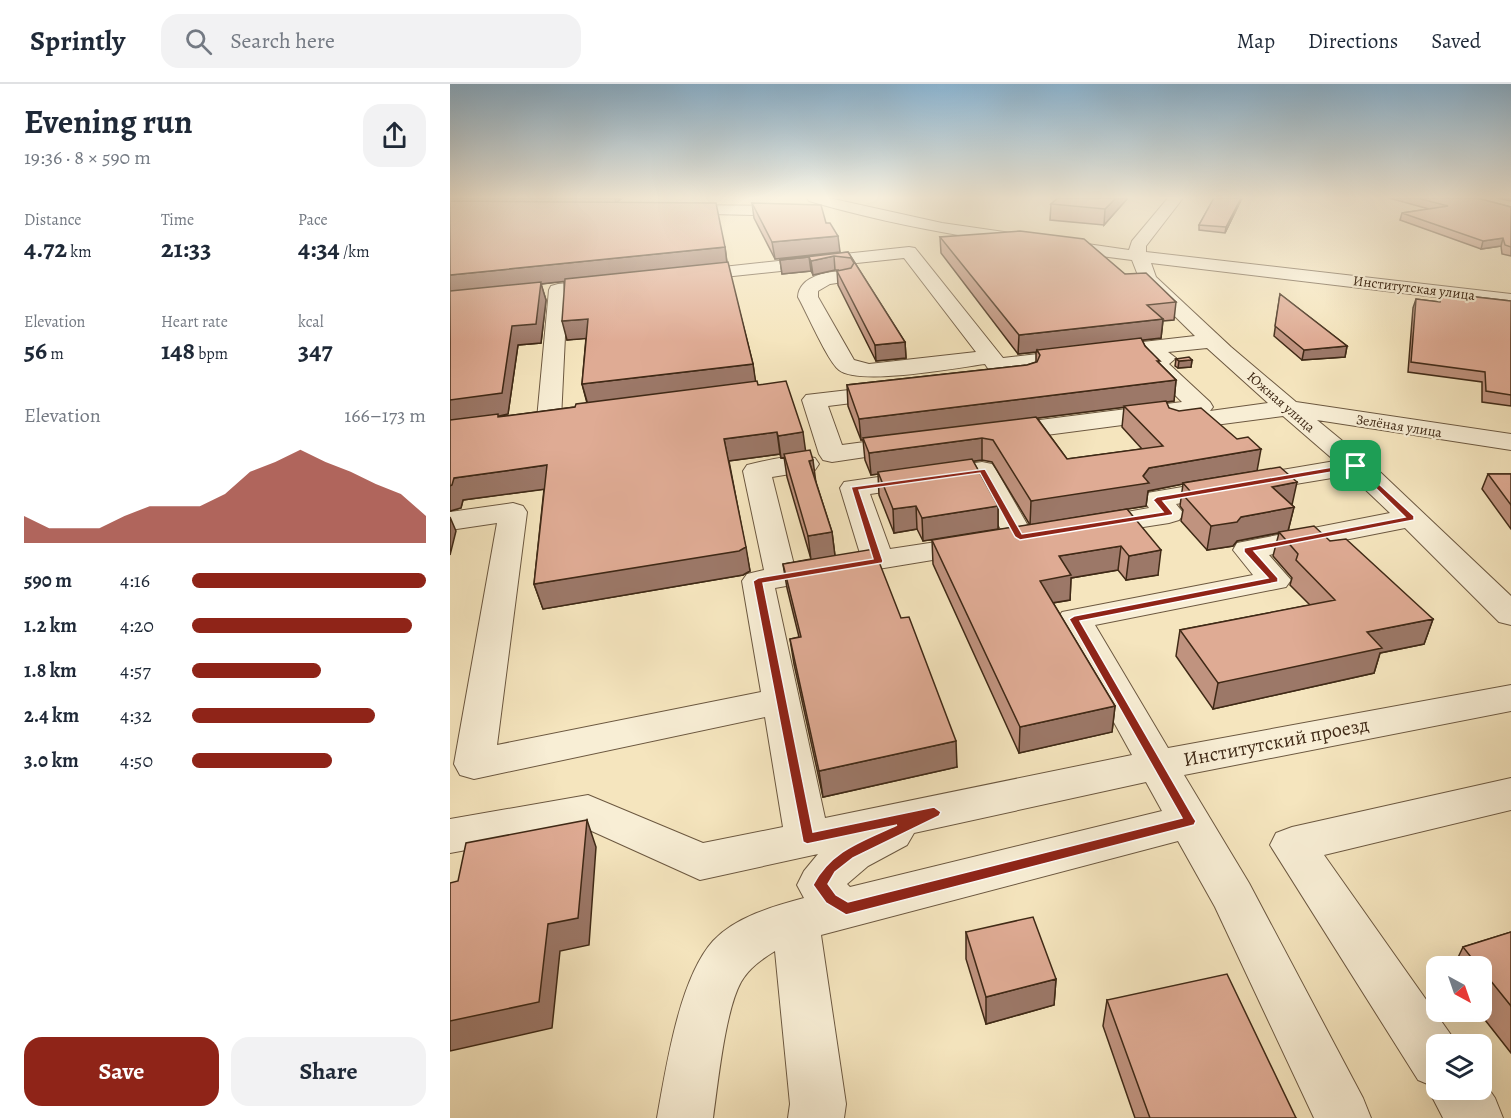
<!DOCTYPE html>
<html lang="en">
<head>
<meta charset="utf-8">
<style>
  :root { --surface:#fff; --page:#f2f2f3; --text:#1f2937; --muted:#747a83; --line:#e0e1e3; --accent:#8f2418 }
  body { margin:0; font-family:Alegreya,serif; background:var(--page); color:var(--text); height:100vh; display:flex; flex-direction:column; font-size:22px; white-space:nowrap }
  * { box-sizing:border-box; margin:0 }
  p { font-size:20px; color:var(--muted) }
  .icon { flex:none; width:33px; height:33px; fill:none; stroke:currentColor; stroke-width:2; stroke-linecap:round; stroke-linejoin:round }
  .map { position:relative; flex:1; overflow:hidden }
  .side { display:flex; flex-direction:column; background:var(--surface); width:450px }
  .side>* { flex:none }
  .needle { width:39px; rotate:140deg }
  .tools { position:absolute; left:976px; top:872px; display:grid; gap:12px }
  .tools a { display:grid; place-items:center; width:66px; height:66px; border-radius:12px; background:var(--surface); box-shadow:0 6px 24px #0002; font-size:30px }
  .pin { position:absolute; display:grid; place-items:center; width:51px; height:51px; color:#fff; margin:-26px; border-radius:12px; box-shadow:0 3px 9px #0006 }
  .round { display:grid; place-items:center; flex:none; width:63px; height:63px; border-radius:18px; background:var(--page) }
  .head { display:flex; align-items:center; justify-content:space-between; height:102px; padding:0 24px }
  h1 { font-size:33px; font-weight:600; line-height:45px }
  .figures { display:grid; grid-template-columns:repeat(3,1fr); gap:9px; height:102px; padding:6px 24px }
  .figures div { display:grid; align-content:center }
  .figures b { font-size:26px; font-weight:600 }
  .figures small { font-size:16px; font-weight:400 }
  .figures p { font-size:16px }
  .chart { height:168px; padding:12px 24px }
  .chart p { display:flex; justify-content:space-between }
  .chart svg { width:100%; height:108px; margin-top:6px; fill:var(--accent); opacity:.7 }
  .primary-button { display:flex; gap:12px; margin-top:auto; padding:12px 24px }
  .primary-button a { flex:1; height:69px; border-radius:18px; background:var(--accent); color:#fff; font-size:24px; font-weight:600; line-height:69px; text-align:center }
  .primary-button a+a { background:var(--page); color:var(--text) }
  ul { padding:0 24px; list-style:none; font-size:20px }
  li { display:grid; grid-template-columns:96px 72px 1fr; align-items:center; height:45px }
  li i { height:15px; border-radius:8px; background:var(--accent) }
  header { display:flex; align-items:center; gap:36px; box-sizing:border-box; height:84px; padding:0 30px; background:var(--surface); border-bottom:2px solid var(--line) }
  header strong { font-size:28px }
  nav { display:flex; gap:33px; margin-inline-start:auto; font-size:21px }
  .search { width:420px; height:54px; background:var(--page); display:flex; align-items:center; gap:15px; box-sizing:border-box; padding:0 21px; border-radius:18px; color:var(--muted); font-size:22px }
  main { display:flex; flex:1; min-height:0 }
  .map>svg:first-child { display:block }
</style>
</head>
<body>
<header>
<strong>Sprintly</strong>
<div class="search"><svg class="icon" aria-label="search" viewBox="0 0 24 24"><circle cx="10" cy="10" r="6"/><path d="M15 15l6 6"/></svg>Search here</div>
<nav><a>Map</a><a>Directions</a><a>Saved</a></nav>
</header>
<main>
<section class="side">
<div class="head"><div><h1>Evening run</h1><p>19:36 · 8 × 590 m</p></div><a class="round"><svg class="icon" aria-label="share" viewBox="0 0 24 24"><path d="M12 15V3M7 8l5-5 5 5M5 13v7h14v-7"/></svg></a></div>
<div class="figures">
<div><p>Distance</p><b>4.72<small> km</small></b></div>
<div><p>Time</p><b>21:33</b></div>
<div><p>Pace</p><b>4:34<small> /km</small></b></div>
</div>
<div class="figures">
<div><p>Elevation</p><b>56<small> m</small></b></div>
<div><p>Heart rate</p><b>148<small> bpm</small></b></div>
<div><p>kcal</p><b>347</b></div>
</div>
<div class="chart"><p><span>Elevation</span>166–173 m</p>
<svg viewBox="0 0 160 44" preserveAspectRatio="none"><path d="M0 44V33L10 38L20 38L30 38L40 33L50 29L60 29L70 29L80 24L90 15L100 11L110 6L120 11L130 15L140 20L150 24L160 33V44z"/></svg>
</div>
<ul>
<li><b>590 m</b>4:16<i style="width:100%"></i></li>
<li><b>1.2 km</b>4:20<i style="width:94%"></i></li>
<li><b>1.8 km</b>4:57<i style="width:55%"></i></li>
<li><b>2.4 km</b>4:32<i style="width:78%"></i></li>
<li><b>3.0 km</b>4:50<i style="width:60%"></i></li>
</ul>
<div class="primary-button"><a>Save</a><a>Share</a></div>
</section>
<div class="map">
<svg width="1061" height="1034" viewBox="0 0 1061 1034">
  <rect width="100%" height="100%" fill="#f5e5be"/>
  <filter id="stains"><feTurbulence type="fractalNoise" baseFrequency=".00333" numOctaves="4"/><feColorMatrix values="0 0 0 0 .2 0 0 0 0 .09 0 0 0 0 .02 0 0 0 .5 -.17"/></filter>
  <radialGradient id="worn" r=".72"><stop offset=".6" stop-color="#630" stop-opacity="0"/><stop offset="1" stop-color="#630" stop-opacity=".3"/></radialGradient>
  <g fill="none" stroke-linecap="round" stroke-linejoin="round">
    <defs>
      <path id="minor" d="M357,114H379L492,139L679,166L682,157L718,114H733L696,162V168L1061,210V222L701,179L706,193L781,263L846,318L1061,350V366L867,336L929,387L1061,512V541L1049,538L955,444L819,471L841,496L836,503L645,541L718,664L1061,601V627L734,691L799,799L913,1014L921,1034H864L765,823L728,757L371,851L396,1020L394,1034H338L340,1020L325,867C312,875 299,884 291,898C275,927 268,999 263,1034H207C216,984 229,895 263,857C285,833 324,822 354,814L347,801L354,787L368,770L250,796L135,744L0,769V735L138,711L253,759L333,743L315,633L24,695L10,691L4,680L47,439L0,446V428L63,419L73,422L77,428L47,661L311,608L292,497L297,490L314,486L293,387L297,381C318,376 345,369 365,374L369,380L365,386L322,393L344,481L381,476L392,478L397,485L392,492L325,504L375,734L682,671L607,535L612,528L803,491L783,466L787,459L940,429L900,391L726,420L734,430L729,436L719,439L642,451L632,448L627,442L632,436L699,424L693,415L697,409L885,377L833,332L727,346L718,344L715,339L718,335L550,357L541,354L537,349L541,344L550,341L732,318L694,280L691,275L694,271L547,288L539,286L535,280C506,284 409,302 389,286C377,276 357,229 348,213C349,191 383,185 400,189L403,193L400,197L380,200L368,207V213L404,276L419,280L526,268L454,174L236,197L230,196L227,192L230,188L236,187L459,163L465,164L553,274L745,252L691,199L682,176C573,162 464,148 359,117ZM757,264L818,319L760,327L763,323L760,318L719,280L726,274L718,268ZM696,698L712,727L400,803L397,800L418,782L457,761L464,749Z
        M224,121L349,122L357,127L349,132L219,129L216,126Z
        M157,195L164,197L166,201L164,205L117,211L111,335L108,340L99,342L90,340L87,335L99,206L101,202L108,200Z
        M442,301L450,303L454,308L450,313L378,322L392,361L460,352L469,355L473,360L469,365L382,378L373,376L369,370L352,316L356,311Z
        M532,378L542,380L546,386L585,454L581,460L570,463L559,460L523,395L420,410L440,465L526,452L537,455L541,461L537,467L428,485L417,483L412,476L390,404L394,398Z
        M1061,694V726L874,771L1006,958L987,960V1005H1032V995L1045,1014L1053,1034H993L978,1005L980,1001L968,996L820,761L826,749L842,743Z"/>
    </defs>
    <use href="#minor" stroke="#6c5840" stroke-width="2"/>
    <use href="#minor" fill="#f8eed5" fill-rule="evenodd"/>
  </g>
  <path fill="#c0937f" stroke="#3f2916" stroke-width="1.5" fill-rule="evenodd" d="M0,114H172L167,118L275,163L277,178L303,280L305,297L356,367L382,448L385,472L507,683L373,713L344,580L340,555L349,553L337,504L333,480L361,475L337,393L334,373L331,374L330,370L279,377L300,487L293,491L93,525L84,500L94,405L13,416L11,424L0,427ZM114,197L117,256L136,254L132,300L137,319L125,323L49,333V332L58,330L68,261L91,259L96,216L91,200Z
    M608,114H677V115L654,141L600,136L601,120Z
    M764,114H792L775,149L749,146V141Z
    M939,114H1027L1061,123V172L1052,170L1051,162L1031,165L950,136L952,129L979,125Z
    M1047,114H1061V117Z
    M302,119L376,139L390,168L325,175L304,134Z
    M490,153L675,190L726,218L724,236L713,237L711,254L692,256L695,262L710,280L726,296L724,317L716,318L719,324L807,387L844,423L838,447L880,457L983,535L974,560L930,569L924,589L763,625L726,572L730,546L860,521L840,501L842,494L823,472L829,449L787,457L783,462L757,466L731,437L733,426L730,422L733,400L698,407L696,422L677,425L708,491L676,496L668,486L621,494L620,516L603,519L665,622L662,648L569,669L483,480L482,456L580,441L542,378L532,376L523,377L548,422V445L473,457L467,445L444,449L429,411L428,390L421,391L415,376L413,356H411L398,322L397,301L577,281L586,278V268L568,270L491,169ZM674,323L672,343L692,365L617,375L587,334Z
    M398,168L455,258L456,274L426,277L388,201L387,187L389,186H385L363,191L361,187L332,190L330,176Z
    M991,209L1061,217V322L1032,318V298L958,288L963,224L966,215L989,218Z
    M830,210L897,262L895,273L852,276L824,252Z
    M726,275L742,276L741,283L728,284L725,282Z
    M1038,390H1061V445L1032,405Z
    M516,848L606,895L604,921L536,940L516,875Z
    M1061,848V969L1028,927H1032V882H1004L1013,863Z
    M657,916L846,1034H685L653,942Z"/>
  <path fill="#9c7868" stroke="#3f2916" stroke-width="1.5" d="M165,114H172L166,119Z
    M666,114H677V115L654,141L655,125Z
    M791,114H792L775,149L776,143Z
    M388,152L390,168L325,175L322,158Z
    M1053,154L1051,162L1031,165L1033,157Z
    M275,163L277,180L91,200L96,216L91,259L68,261L58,330L49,332L55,351L0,338V191Z
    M384,172L385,186L363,191L361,177Z
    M359,173L361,187L332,190L330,176Z
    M138,235L143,254L117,256L112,237Z
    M713,235L711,254L588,268L587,266L586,268L568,270L569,251Z
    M455,258L456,274L426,277L425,261Z
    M897,262L895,273L852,276L854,266Z
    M742,276L741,283L728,284L729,277Z
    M303,280L306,300L138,321L132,300Z
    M726,296L724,317L411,356L409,335Z
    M327,348L330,370L278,377L274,355Z
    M353,348L356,370L331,374L328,352Z
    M532,354V376L428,390V388V390L421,391L419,369Z
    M811,365L807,387L733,399V400L698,407L696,422L580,441L581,417L693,392L699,384Z
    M363,376L366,399L359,377Z
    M97,381L104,404L13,416L11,424L0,427V402L4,394Z
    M847,398L842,421L822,403Z
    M466,422L467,445L444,449L443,425Z
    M548,422V445L473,457L472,434Z
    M844,423L838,447L787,457L783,462L757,466L761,442L791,433Z
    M0,433L6,447L0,471Z
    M382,448L385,472L361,476L358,452Z
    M671,462L668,486L621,494L620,516L589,521L590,497L609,472Z
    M296,463L300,487L293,491L93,525L84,500Z
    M711,466L708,491L676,496L679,472Z
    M983,535L974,560L930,569L924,589L763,625L768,599L917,548Z
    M665,622L662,648L569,669L570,643Z
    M506,657L507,683L373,713L369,687Z
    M137,736L146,763L139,861L110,867L102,944L0,967V937L98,840Z
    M606,895L604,921L536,940V913Z"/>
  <path fill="#dfab94" stroke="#3f2916" stroke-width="1.5" d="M608,114H666L655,125L601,120Z
    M764,114H791L776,143L749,141Z
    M967,114H1027L1061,123V163L1055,161L1053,154L1033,157L952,129L998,122Z
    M0,117L266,119L275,163L0,191Z
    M302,119L371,121L376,139H380L388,152L322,158Z
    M570,147L634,155L675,190L696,189L726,218L697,221L713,235L569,251L490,153Z
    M398,168L455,258L425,261L387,187L401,184L404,179L401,174L384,172L361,177L359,173L330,176Z
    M278,178L303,280L132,300L138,235L112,237L115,195Z
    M91,198L86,240L62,242L52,309L0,316V207Z
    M991,209L1061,217V311L1036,307L1035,288L961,278L966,215L990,218Z
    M830,210L897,262L854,266L825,242Z
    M691,254L695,262L710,277H707L726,296L409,335L397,301L577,281L587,278L590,271L587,266Z
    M739,273L742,276L729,277L726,275Z
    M307,297L308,301L336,297L353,348L328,352L327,348L274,355L296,463L289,467L84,500L97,381L4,394L2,401L0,402V336L48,330V333L125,323L126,320Z
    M716,317L719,324L729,327L751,324L787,355L798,353L811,365L699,384L693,392L699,399L581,417L543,356L532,354L419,369L413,354L586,333L617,375L713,362L674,322Z
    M360,366L363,376L359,377L382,448L358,452L334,370Z
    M522,375L548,422L472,434L466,422L443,425L428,388Z
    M830,383L847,398L822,403L844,423L791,433L787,438L761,442L735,413L740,407L733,399Z
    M1038,390H1061V421Z
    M677,425L711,466L679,472L671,462L609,472L621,491L590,497L665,622L570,643L482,456Z
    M864,442L880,457L896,455L983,535L917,548L932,564L768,599L730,546L885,516L846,476L848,470L829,448Z
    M424,465L451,534L459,533L506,657L369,687L340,555L351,553L333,480Z
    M137,736L128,834L98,840L89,918L0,937V799L8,797L16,759Z
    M583,833L606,895L536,913L516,848Z
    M1061,848V922L1032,886V882H1028L1013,863Z
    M777,890L846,1034H700L657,916Z"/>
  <linearGradient id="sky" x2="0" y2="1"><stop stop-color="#8bb7d6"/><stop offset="0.44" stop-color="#faf3e2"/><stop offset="1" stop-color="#faf3e2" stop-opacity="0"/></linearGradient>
  <rect width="1061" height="258" fill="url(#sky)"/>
  <path fill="#8f2418" stroke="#fff" stroke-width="1.5" fill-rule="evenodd" d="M906,379L964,432V436L804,467L828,494V498L630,537L744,734L746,737L744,741L396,831L376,819L363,801C381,766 413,757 447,741L357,760L353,758L303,497L308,494L423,475L401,403L535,385L572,450L713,428L703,416L707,413ZM905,384L955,433L794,464V468L818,494L624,532L619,535L732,734L398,818L386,811L378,800L385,788L403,774L489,732L491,728L484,723L363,748L313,499L432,479L433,477L409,406L530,389L565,453L570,456L722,431L723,429L713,417Z"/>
  <g text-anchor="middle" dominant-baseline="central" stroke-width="4.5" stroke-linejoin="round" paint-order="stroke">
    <g font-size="14" fill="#3f2916" stroke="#f8eed5">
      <text transform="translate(964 204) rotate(7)">Институтская улица</text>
      <text transform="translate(831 318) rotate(41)">Южная улица</text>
      <text transform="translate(949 342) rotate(9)">Зелёная улица</text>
    </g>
    <g font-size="20" fill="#3f2916" stroke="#f8eed5">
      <text transform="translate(826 658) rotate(-11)">Институтский проезд</text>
    </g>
  </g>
  <rect width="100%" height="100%" filter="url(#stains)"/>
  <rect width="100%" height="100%" fill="url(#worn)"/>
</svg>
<div class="tools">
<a><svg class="needle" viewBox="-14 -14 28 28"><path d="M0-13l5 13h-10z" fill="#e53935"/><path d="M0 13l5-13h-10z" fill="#747a83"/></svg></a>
<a><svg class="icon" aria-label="layers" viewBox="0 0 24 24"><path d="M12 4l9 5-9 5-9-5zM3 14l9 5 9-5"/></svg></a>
</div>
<div class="pin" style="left:906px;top:382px;background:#1e9e55"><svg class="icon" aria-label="arrive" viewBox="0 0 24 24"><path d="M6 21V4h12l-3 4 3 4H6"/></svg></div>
</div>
</main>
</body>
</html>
